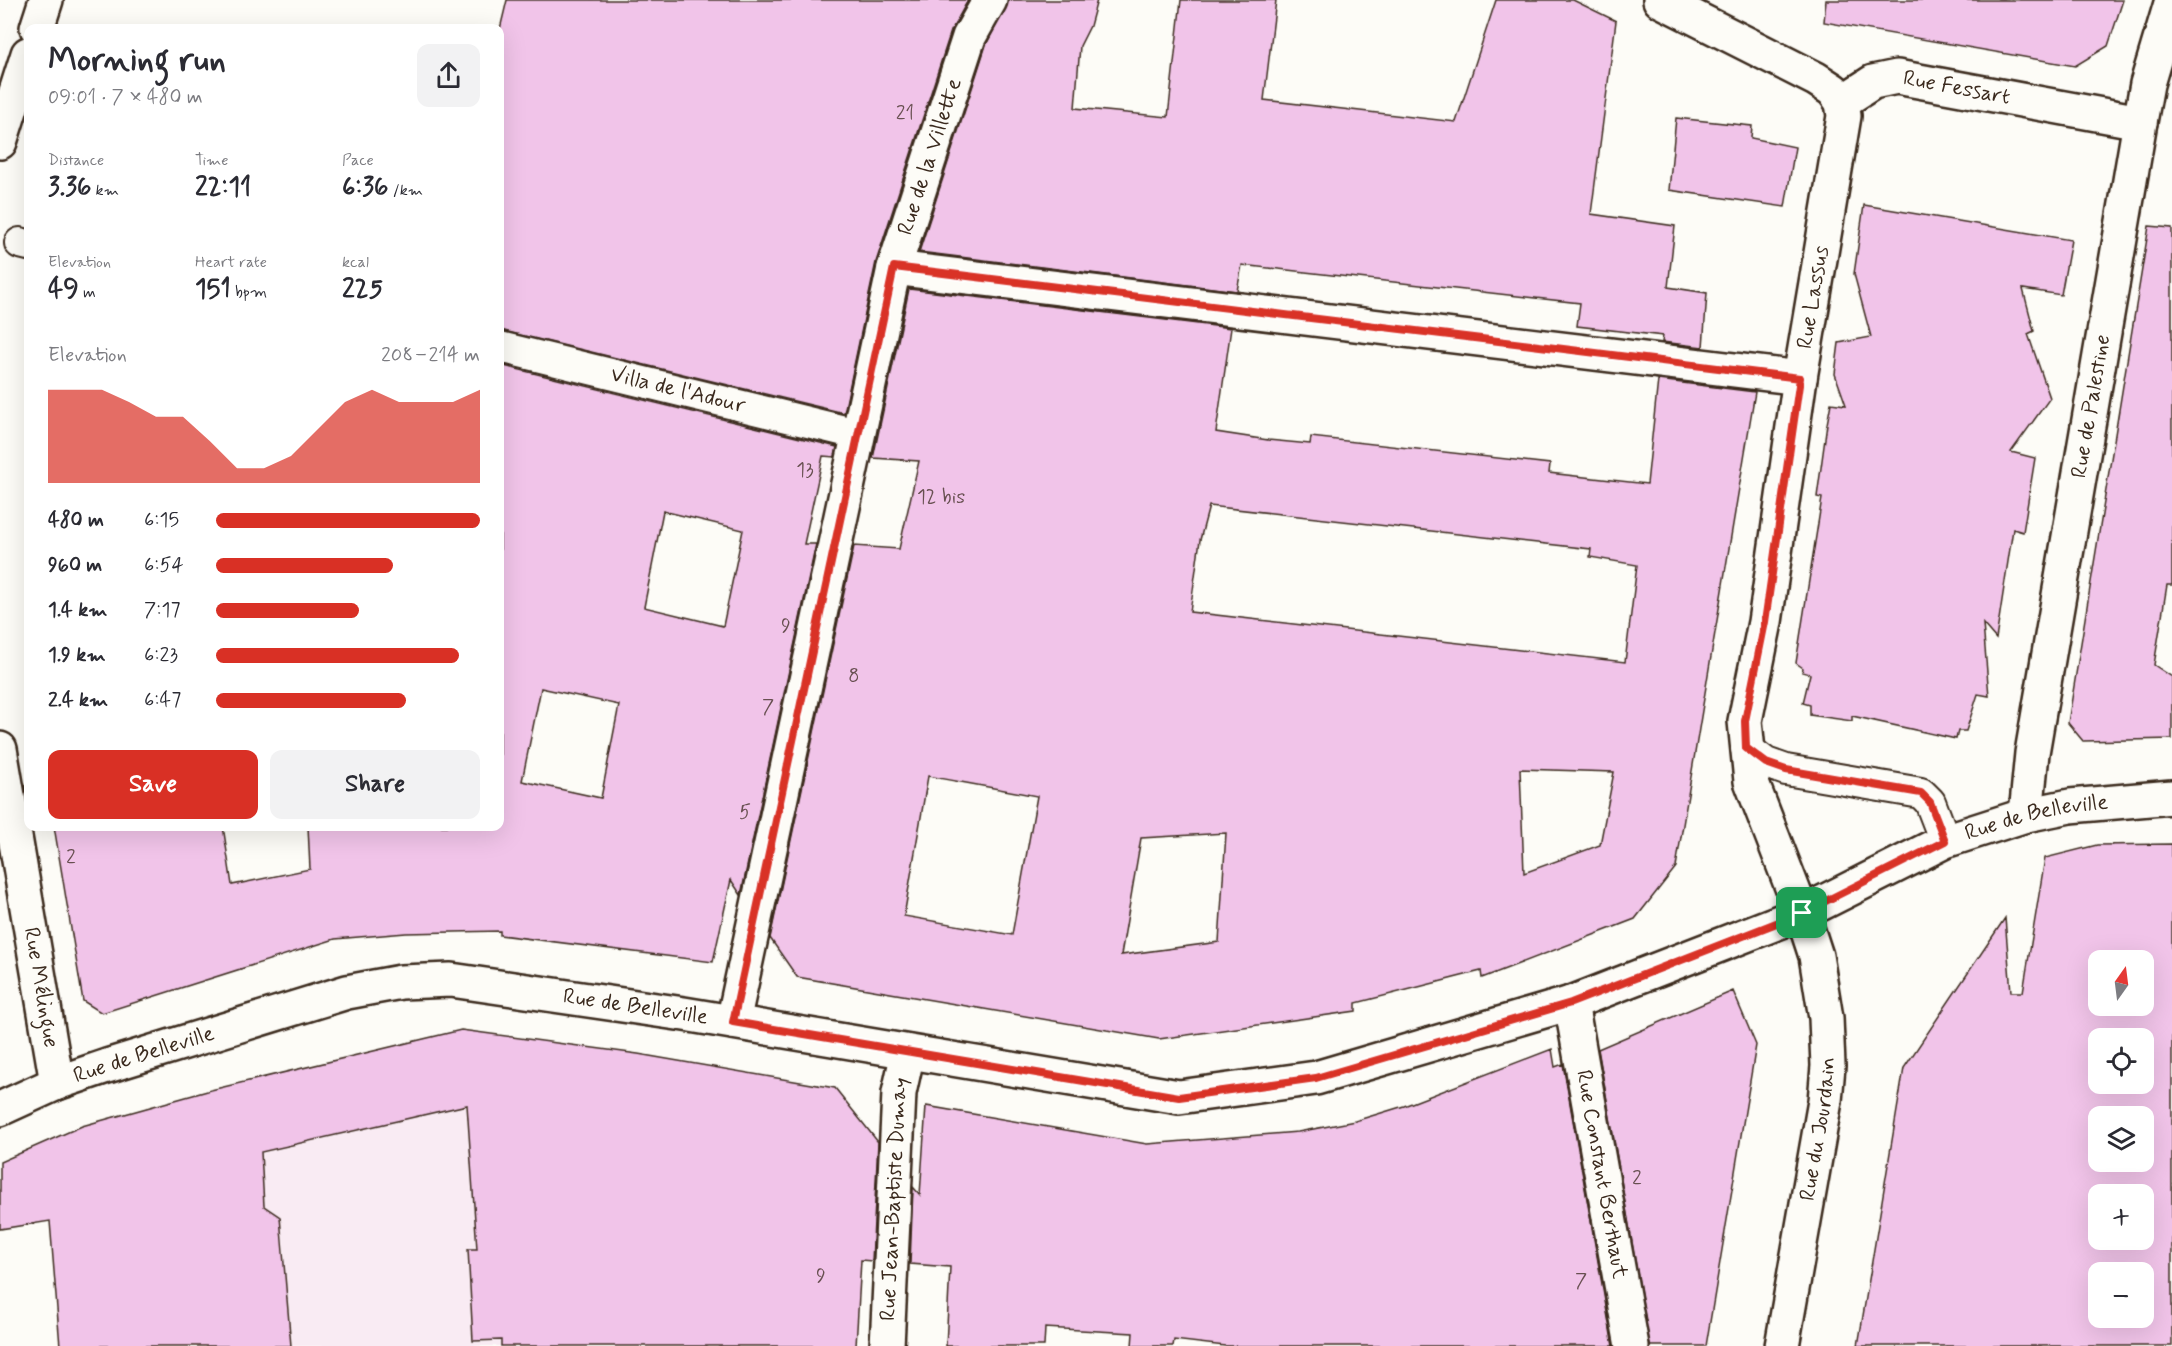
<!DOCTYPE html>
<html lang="en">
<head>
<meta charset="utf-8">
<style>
  :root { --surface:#fff; --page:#f2f2f3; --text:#2b2b33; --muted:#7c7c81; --accent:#d93025 }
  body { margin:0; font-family:Mynerve,sans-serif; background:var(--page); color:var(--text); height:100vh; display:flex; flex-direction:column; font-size:22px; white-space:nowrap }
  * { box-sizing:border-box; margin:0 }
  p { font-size:20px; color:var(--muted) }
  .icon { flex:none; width:33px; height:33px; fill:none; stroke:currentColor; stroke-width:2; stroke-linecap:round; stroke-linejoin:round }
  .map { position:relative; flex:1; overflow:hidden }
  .sheet { position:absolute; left:24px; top:24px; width:480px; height:807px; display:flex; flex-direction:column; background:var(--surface); border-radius:12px; box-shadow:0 6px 24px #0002 }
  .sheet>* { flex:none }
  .needle { width:39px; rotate:14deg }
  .fabs { position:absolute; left:2088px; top:950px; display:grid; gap:12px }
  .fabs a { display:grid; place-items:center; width:66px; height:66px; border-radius:12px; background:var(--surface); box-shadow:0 6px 24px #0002; font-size:30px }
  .pin { position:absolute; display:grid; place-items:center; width:51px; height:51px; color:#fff; margin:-26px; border-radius:12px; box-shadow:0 3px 9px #0006 }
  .round { display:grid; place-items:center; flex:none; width:63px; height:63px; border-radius:12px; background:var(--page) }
  .summary { display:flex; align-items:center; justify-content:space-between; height:102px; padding:0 24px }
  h1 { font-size:33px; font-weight:800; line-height:45px }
  .metrics { display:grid; grid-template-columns:repeat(3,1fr); gap:9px; height:102px; padding:6px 24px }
  .metrics div { display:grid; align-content:center }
  .metrics b { font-size:26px; font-weight:800 }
  .metrics small { font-size:16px; font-weight:400 }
  .metrics p { font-size:16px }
  .chart { height:168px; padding:12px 24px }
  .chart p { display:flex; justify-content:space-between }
  .chart svg { width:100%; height:108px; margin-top:6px; fill:var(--accent); opacity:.7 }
  .primary-button { display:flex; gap:12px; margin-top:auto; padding:12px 24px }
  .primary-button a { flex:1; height:69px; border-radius:12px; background:var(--accent); color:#fff; font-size:24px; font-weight:800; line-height:69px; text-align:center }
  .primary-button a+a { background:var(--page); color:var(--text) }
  ul { padding:0 24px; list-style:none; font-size:20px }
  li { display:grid; grid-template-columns:96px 72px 1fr; align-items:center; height:45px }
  li i { height:15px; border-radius:8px; background:var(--accent) }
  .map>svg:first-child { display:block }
</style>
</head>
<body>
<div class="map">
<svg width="2172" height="1346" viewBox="0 0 2172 1346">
  <rect width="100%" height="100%" fill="#fdfcf7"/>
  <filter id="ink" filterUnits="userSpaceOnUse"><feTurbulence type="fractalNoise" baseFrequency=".0167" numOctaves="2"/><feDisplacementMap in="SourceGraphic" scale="12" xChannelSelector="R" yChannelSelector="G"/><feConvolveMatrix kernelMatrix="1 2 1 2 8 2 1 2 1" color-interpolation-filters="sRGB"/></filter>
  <g filter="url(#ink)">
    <path fill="#f9ebf3" d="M461,1030L467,1105L568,1346H228L211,1090Z"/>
    <path fill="#f1c4e9" stroke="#3b2a1e" stroke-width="1.5" fill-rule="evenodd" d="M507,0H968L951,31L876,262L844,413L500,330V29Z
      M1009,0H1097L1090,26L1080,46L1075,108L1168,117L1181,0H1276L1264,100L1456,122L1496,0H1573L1616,21L1591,214L1675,226L1668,287L1707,293L1703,347L1662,342L1663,336L1577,326L1580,303L1242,265L1237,291L919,252L986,45Z
      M1826,0H2123L2108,46L2075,66L1824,22Z
      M1676,118L1752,126L1751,138L1795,147L1785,207L1669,190Z
      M1864,205L2071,240L2061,295L2023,289L2034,331L2028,334L2050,398L2011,452L2035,458L2023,532L2013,529L1996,639L1983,624L1989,696L1978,694L1966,731H1958L1956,739L1852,716V721L1810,715V705L1803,703L1810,674L1802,672L1803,668L1796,663L1822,498L1817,497L1827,424L1831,403L1846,405L1835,374L1839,343L1871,337L1854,274Z
      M2149,226L2172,228V585H2167L2154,665L2172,677V739L2083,741L2068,723Z
      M909,289L1231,328L1216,432L1268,440L1310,444L1311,437L1550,464L1549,473L1647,484L1658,380L1755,392L1676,867L1635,919L1482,978L1481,971L1356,1003V1011L1159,1039L797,977L770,938L854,546L899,549L919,461L873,458ZM1209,506L1591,549L1590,557L1637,565L1625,662L1190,612L1200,540ZM1520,769L1614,772L1600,845L1524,873ZM928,776L1037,796L1012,935L904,916ZM1226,833L1219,942L1121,955L1141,838Z
      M500,365L837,447L835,457L823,456L804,544H816L741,895L731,880L713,962L500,935V931L406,933L335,939L102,1013L83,1001L54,826H223L232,885L310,869L308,826H500ZM663,511L743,530L723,626L644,607ZM541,688L619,705L601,798L522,781Z
      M2172,844V1346H1858L1904,1068L2005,918L2011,992H2023L2045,858L2097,845ZM2098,960H2144V1005H2098ZM2098,1038H2144V1083H2098ZM2098,1116H2144V1161H2098ZM2098,1194H2144V1239H2098ZM2098,1272H2144V1317H2098Z
      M1733,991L1756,1045L1706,1346H1650L1598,1049Z
      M461,1030L638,1054L835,1088L878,1142L872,1261L861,1260L856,1346H501V1340L473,1341L468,1249H477L467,1105L261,1152L264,1206L280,1217L291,1346H60L50,1221L0,1229V1162L82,1126L211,1090Z
      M1552,1049L1555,1067L1563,1064L1613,1346H1225L1174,1340L1173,1346H1132L1133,1333L1045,1328L1044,1346H946L950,1267L910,1264L913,1187L920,1195L926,1106L1147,1144L1298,1132L1355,1121L1404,1106Z"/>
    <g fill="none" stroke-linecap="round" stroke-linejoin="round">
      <defs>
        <g id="lane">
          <path d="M20,243L28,245"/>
          <path id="s1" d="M500,347L857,434"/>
          <path d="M1746,748L1766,763L1786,770L1921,793L1930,802L1945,841"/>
        </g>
        <g id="street">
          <path d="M1660,0L1816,79L1833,90L1842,102"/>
          <path d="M37,28L46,0"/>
          <path id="s2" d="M1842,102L1873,82L1897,77L2140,122"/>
          <path d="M0,142L28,54"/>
          <path d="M894,268L1800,378"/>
          <path id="s3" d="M0,749L57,1083"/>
          <path id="s4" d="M2026,815L2032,753L2140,122L2147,84L2172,0"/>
          <path id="s5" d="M1571,1003L1632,1346"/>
          <path id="s6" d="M733,1022L894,268L969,37L990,0"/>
          <path id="s7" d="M887,1346L899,1093L908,1052"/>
          <path id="s8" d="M1782,1346L1825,1101L1828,1066L1826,1018L1816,956L1802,913L1751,781L1745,721L1765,622L1800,378L1844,116L1842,102"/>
        </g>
        <g id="secondary">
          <path id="s9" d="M0,1109L57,1083L107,1066L347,992L401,982L451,980L684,1014L1179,1097L1316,1078L1571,1003L1802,913L1945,841L2026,815L2070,806L2172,797"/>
        </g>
      </defs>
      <use href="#lane" stroke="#3b2a1e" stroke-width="34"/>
      <use href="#street" stroke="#3b2a1e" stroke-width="38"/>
      <use href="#secondary" stroke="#3b2a1e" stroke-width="38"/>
      <use href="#lane" stroke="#fdfcf7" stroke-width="30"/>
      <use href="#street" stroke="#fdfcf7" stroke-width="33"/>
      <use href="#secondary" stroke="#fdfcf7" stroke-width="33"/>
    </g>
  </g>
  <g fill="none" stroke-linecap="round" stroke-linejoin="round" filter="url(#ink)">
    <defs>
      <path id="route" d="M894,267L1800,378L1765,622L1745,721L1746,748L1766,763L1786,770L1921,793L1930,802L1945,841L1802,913L1571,1003L1316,1078L1179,1097L733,1022Z"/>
    </defs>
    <use href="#route" stroke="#fff" stroke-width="12"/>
    <use href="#route" stroke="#d93025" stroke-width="8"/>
  </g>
  <g text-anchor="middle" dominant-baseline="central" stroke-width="5" stroke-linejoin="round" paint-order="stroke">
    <g font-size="20" fill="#685051">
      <text x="905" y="113">21</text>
      <text x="805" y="470">13</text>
      <text x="941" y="497">12 bis</text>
      <text x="786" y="626">9</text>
      <text x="854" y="676">8</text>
      <text x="768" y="707">7</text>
      <text x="745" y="812">5</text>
      <text x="71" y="857">2</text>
      <text x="1637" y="1178">2</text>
      <text x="821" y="1276">9</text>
      <text x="1581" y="1281">7</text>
    </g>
    <g font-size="22" fill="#3b2a1e" stroke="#fdfcf7">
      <text stroke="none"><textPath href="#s2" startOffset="122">Rue Fessart</textPath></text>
      <text stroke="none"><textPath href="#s6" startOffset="888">Rue de la Villette</textPath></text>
      <text stroke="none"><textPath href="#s8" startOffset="1071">Rue Lassus</textPath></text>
      <text stroke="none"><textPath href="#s1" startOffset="183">Villa de l'Adour</textPath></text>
      <text stroke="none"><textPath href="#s4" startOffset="414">Rue de Palestine</textPath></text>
      <text stroke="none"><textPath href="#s9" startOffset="2116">Rue de Belleville</textPath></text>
      <text stroke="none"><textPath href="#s3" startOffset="242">Rue Mélingue</textPath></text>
      <text stroke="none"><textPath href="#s9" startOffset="658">Rue de Belleville</textPath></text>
      <text stroke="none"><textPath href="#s9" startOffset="154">Rue de Belleville</textPath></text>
      <text stroke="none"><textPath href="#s8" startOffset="220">Rue du Jourdain</textPath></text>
      <text stroke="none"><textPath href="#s5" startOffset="174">Rue Constant Berthaut</textPath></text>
      <text stroke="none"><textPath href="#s7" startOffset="147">Rue Jean-Baptiste Dumay</textPath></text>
    </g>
  </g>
</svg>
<div class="fabs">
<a><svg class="needle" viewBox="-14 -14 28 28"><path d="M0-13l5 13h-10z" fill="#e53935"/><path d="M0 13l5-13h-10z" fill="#7c7c81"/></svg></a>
<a><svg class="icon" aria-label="locate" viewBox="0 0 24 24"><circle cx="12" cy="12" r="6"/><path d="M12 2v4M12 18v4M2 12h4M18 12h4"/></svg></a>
<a><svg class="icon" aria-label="layers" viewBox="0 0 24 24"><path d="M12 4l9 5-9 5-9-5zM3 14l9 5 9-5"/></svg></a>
<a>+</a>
<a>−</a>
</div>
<div class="pin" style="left:1802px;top:913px;background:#1e9e55"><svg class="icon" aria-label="arrive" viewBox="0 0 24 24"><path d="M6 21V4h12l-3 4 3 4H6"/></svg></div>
<section class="sheet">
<div class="summary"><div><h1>Morning run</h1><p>09:01 · 7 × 480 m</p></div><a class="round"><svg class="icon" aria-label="share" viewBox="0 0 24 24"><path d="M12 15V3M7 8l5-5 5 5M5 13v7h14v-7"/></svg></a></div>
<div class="metrics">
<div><p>Distance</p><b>3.36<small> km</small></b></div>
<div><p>Time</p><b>22:11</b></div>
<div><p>Pace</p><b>6:36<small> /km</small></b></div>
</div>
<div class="metrics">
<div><p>Elevation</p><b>49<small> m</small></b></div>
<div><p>Heart rate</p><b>151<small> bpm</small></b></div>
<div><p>kcal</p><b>225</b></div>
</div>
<div class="chart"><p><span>Elevation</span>208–214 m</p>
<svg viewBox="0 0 160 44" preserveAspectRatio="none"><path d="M0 44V6L10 6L20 6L30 11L40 17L50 17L60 27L70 38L80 38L90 33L100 22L110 11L120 6L130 11L140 11L150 11L160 6V44z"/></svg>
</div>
<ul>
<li><b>480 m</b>6:15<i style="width:100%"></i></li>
<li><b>960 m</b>6:54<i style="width:67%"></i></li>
<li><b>1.4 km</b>7:17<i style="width:54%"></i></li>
<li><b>1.9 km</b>6:23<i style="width:92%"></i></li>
<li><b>2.4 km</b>6:47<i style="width:72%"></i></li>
</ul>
<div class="primary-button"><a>Save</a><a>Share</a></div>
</section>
</div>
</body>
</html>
